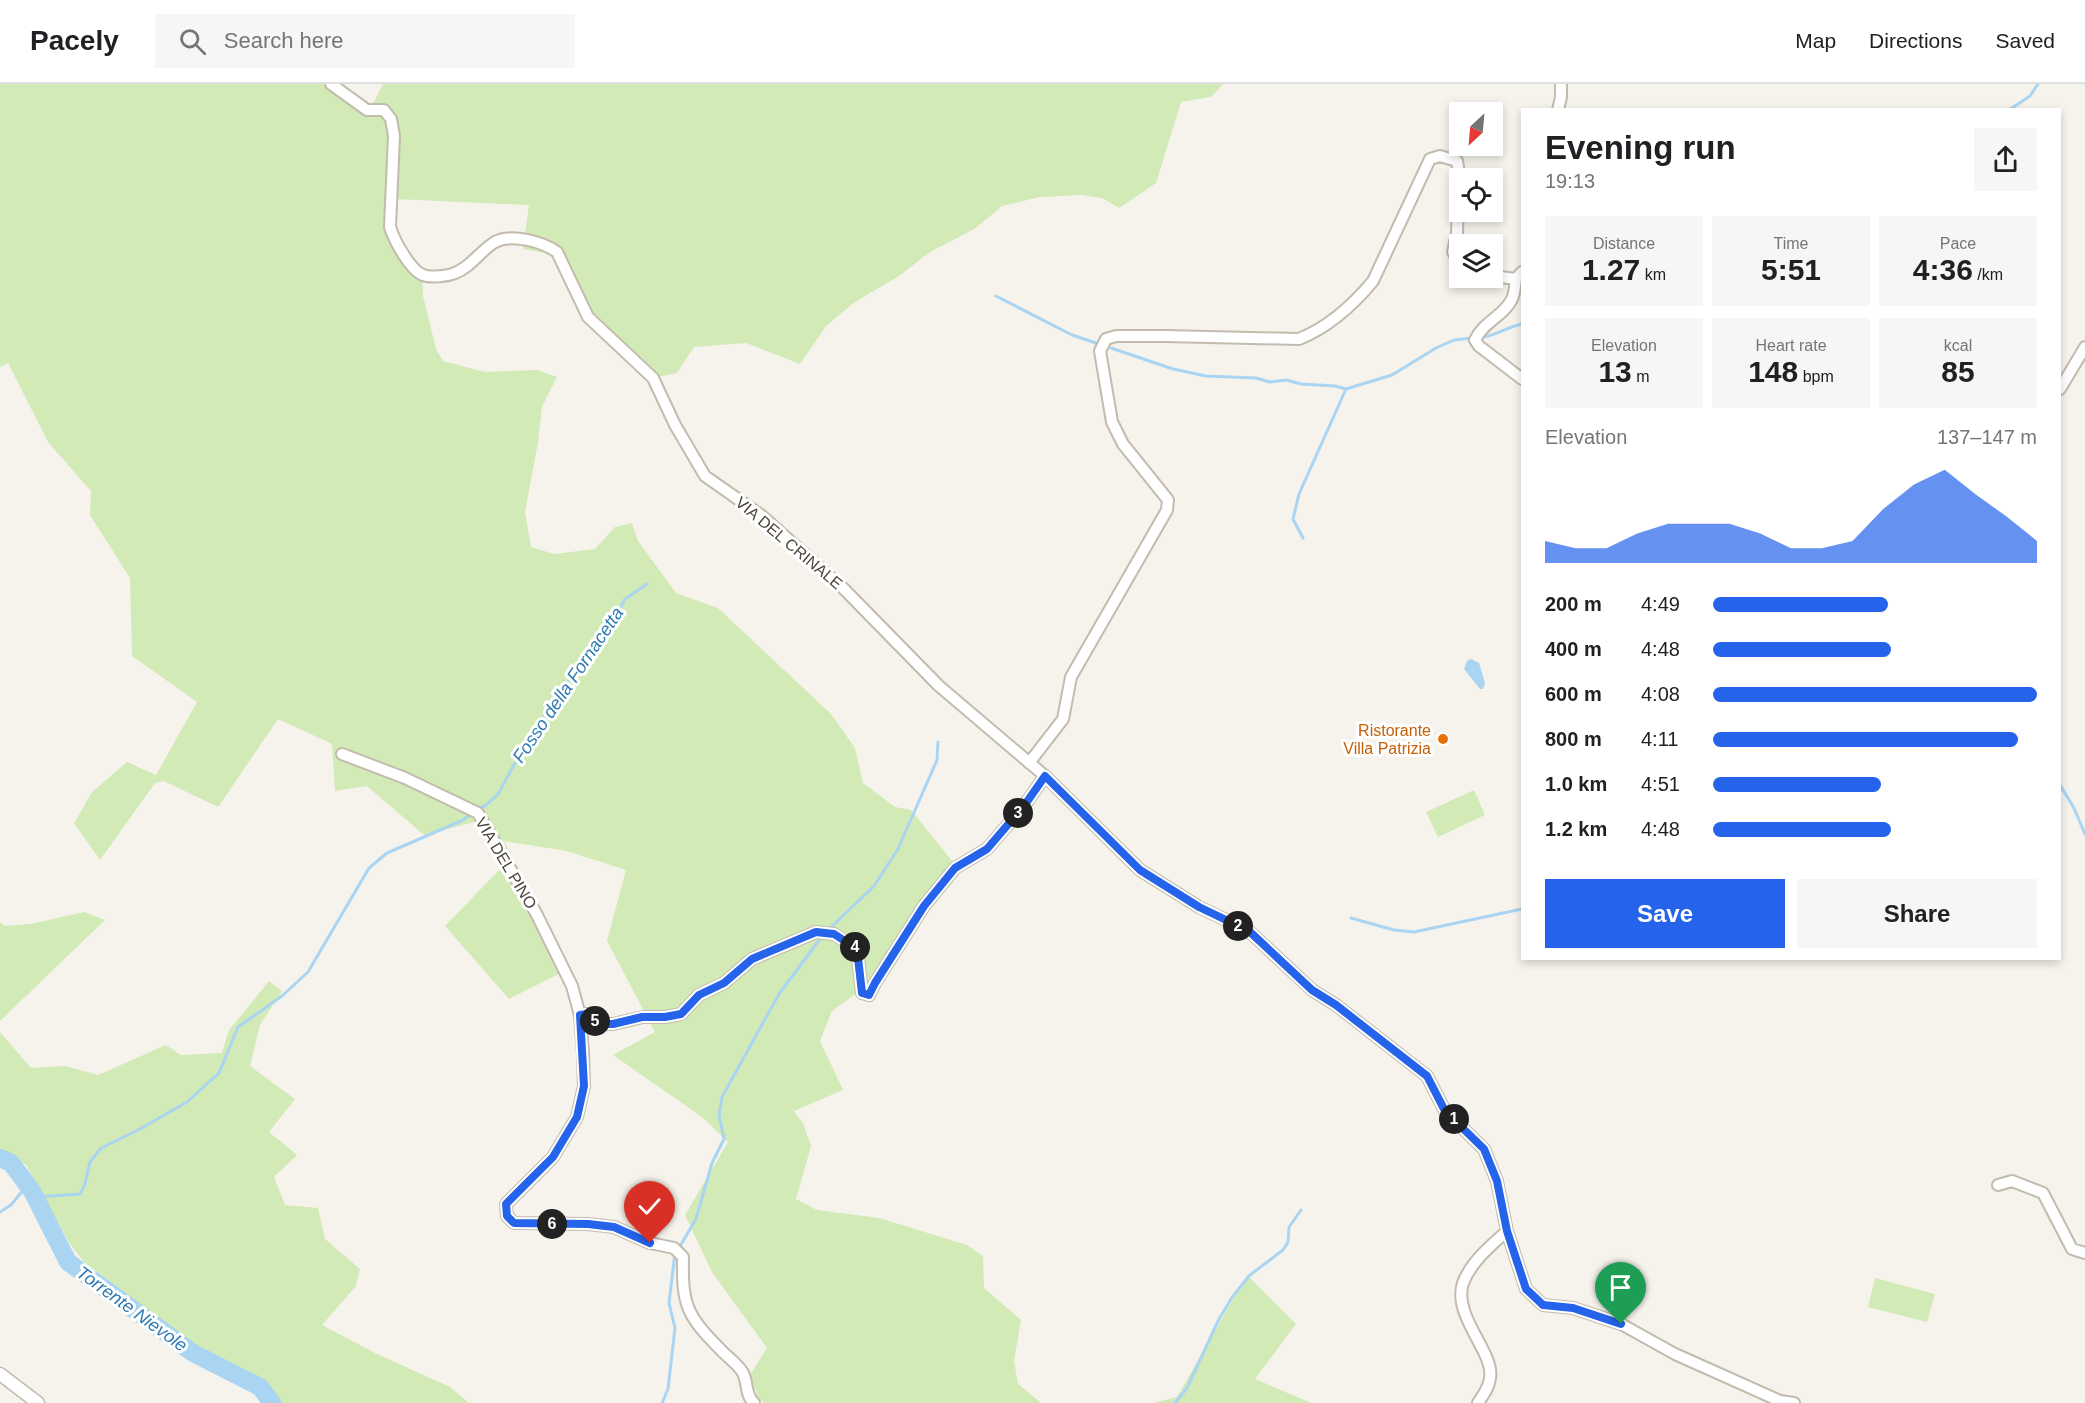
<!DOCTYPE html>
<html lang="en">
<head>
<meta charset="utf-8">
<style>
  :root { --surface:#fff; --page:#f6f6f6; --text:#202124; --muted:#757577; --line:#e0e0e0; --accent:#2563eb }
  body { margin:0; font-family:Helvetica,sans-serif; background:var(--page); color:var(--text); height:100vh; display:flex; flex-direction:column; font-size:22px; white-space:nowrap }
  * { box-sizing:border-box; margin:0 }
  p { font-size:20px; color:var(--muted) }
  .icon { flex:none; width:33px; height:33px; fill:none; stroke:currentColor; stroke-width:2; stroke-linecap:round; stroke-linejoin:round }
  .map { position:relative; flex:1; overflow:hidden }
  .drawer { position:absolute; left:1521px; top:24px; width:540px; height:852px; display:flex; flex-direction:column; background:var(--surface); border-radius:0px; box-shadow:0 3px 9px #0003 }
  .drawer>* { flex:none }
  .needle { width:39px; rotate:206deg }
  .tools { position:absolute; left:1449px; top:18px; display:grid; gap:12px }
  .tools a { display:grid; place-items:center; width:54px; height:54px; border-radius:0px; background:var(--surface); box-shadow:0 3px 9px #0003; font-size:30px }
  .pin { position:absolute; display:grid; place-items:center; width:51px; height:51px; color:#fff; margin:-62px -26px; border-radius:50% 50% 50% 0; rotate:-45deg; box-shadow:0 0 6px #0007 }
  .pin .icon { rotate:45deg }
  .km { position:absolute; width:30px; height:30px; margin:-15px; border-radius:50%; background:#222; color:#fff; font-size:16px; line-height:30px; text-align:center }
  .round { display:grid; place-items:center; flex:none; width:63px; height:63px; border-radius:0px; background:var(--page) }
  .overview { display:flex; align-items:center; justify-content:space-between; height:102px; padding:0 24px }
  h1 { font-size:33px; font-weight:700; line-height:45px }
  .stats { display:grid; grid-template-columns:repeat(3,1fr); gap:9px; height:102px; padding:6px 24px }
  .stats div { display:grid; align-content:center; border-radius:0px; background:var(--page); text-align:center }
  .stats b { font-size:30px; font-weight:700 }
  .stats small { font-size:16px; font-weight:400 }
  .stats p { font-size:16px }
  .chart { height:168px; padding:12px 24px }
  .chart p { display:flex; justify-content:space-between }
  .chart svg { width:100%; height:108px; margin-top:6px; fill:var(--accent); opacity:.7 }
  .button { display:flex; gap:12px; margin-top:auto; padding:12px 24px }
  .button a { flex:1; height:69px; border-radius:0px; background:var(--accent); color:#fff; font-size:24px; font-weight:700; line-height:69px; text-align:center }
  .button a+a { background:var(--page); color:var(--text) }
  ul { padding:0 24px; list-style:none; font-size:20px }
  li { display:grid; grid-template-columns:96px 72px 1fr; align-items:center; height:45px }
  li i { height:15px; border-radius:8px; background:var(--accent) }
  header { display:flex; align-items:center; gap:36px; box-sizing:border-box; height:84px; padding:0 30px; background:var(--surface); border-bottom:2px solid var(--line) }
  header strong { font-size:28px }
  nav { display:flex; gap:33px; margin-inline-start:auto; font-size:21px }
  .search { width:420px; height:54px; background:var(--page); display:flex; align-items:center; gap:15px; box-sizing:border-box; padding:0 21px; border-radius:0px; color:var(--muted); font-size:22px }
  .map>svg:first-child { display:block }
</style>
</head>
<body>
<header>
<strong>Pacely</strong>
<div class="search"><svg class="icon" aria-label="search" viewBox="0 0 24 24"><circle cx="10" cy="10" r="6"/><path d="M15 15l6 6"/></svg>Search here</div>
<nav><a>Map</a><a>Directions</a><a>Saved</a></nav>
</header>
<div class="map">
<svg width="2085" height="1319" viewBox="0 0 2085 1319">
  <rect width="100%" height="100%" fill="#f6f3ec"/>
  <path fill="#d2eab5" d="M0,0H323L357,24L374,18L383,0H1223L1211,13L1181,18L1156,99L1119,124L1102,114L1081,111L1040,113L1002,122L976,144L930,168L899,192L855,218L826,242L800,280L746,259L694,263L677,289L645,296L583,234L569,206L556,171L523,165L529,121L395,115V154L422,186L423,212L436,265L443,277L485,288L537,286L557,293L542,323L538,358L525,428L531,463L554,470L595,465L615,443L632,439L638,457L676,509L718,524L831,630L855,664L863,699L895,723L911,726L952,777L919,817L869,900L832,927L820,957L843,1006L794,1027L803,1039L811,1062L796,1115L817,1126L879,1134L967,1161L983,1172L984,1204L1021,1236L1014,1277L1018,1300L1041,1319H765L759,1316L750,1291L767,1264L712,1188L685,1131L728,1058L702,1033L613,971L655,948L607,857L626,786L567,767L504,757L570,884L509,915L445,842L502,783L478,737L424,751L367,702L335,707L332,660L278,635L218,723L164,697L155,699L100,776L74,739L92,708L127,678L156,691L197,618L132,572L130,494L90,431L91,407L48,358L8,279L0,283Z
    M1474,706L1485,731L1438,753L1426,728Z
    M84,828L105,836L0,937V838L5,842L31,840Z
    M269,897L282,907L260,941L250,982L295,1015L269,1048L297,1071L274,1093L285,1121L318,1124L325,1155L360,1185L356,1202L322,1241L375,1269L450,1303L469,1319H280L250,1289L194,1260L84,1178L70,1160L26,1081L0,1067V948L31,984L65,982L98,991L166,961L181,971L222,969L229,946Z
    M1247,1191L1296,1240L1255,1295L1311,1319H1153L1177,1313Z
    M1875,1194L1935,1210L1927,1238L1868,1223Z"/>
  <path fill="#a9d4f2" d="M1471,575L1479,579L1485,599L1483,605H1480L1464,585L1467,577Z"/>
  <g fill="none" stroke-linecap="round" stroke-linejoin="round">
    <path stroke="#a9d4f2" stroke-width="3" d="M2009,26L2030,12L2038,0
      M996,212L1072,251L1096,259
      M1479,254C1495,252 1507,243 1522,240
      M1111,264L1173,285L1206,292L1256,294L1270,298L1286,296L1301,300L1335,302L1346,305L1392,291L1436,264L1454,256L1473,254
      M1303,454L1293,435L1299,410L1346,305
      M2060,701L2074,724L2085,750
      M477,724L485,722L498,710L515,679L528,663L539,639L550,625L563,604L608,548L625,515L647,500
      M1351,834L1394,846L1414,848L1522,825
      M828,846L874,802L898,765L937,676L938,658
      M35,1113L80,1110L85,1100L90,1078L101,1064L140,1045L187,1018L219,989L238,943L282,912L308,888L369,784L387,769L461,737L473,729
      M0,1128L11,1121L27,1101
      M679,1164L696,1135L712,1079L724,1055L719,1031L722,1013L779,910L823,851
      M662,1319L668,1305L675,1244L669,1219L675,1169
      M1175,1319L1187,1304L1219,1235L1233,1212L1250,1191L1283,1166L1288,1158L1289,1143L1301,1126"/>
    <path stroke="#a9d4f2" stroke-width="18" d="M0,1074L11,1079L32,1107L68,1178L193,1269L260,1303L272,1319"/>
    <defs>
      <path id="minor" d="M331,0L367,26H384L391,35L394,52L390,143C394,156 410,186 423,191C430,194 448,192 455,189C471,183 481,166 495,158C512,149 543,158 557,168L588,233L653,294L675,341L705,392L762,432L843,504L939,602L1045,692L1140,786L1199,823L1249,847L1312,906L1336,921L1427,992L1445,1027L1484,1065L1497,1097L1507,1147L1526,1205L1543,1221L1573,1224L1621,1240L1675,1270L1780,1317L1794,1319
        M1558,26L1561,13V0
        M1492,192L1516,195L1522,188
        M1516,195C1515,201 1515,209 1512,215C1504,232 1483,238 1475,256L1479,262L1522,295
        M2060,305L2085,263
        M342,670L405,694L478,729L537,831L572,902L580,931L583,969L584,1002L577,1033L553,1073L506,1120L507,1132L514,1139L588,1140L614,1143L650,1159L674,1164L683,1173C682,1220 686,1231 720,1265C726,1272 738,1280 743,1289C748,1299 745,1311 754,1319
        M1029,679L1063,635L1071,593L1167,426L1168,416L1123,360L1112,338L1100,267L1106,255L1116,252H1165L1299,255C1329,243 1353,221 1373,197L1430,75L1440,72L1457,77L1459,89L1457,149L1453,168L1460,180
        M580,931L587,930L598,940H613L643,933H665L681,930L699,911L724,899L752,875L816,848L834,850L857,865L862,909L869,911L875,899L924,822L955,784L987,765L1024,722L1045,692
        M1998,1101L2012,1097L2043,1109L2072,1165L2085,1169
        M1478,1319C1483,1311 1489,1304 1490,1294C1495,1269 1452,1232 1463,1199C1471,1178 1491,1161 1507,1147"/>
      <path id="tertiary" d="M0,1290L38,1319"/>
    </defs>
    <use href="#minor" stroke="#c2bbae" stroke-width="14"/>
    <use href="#tertiary" stroke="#c2bbae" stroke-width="15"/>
    <use href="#minor" stroke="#fff" stroke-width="10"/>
    <use href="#tertiary" stroke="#fff" stroke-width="12"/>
  </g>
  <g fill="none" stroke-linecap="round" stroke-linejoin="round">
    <defs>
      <path id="route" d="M650,1159L614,1143L588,1140L514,1139L507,1132L506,1120L553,1073L577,1033L584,1002L580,931L587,930L598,940H613L642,933H665L681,930L699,911L724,899L752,875L816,848L834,850L857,865L862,909L869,911L875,899L924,822L955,784L987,765L1024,722L1045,692L1140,786L1199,823L1249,847L1312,906L1336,921L1427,992L1445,1027L1484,1065L1497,1097L1507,1147L1526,1205L1543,1221L1573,1224L1621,1240"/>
    </defs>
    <use href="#route" stroke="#fff" stroke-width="12"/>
    <use href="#route" stroke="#2563eb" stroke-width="8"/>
  </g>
  <circle fill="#e8710a" stroke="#fff" stroke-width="2" cx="1443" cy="655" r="6"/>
  <g text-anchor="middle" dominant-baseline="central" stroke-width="6" stroke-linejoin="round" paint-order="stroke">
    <g font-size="16" fill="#4b4439" stroke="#fff">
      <text transform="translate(789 459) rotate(40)">VIA DEL CRINALE</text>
      <text transform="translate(506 779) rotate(59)">VIA DEL PINO</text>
    </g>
    <g font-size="16" fill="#c56008" stroke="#fff" text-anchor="end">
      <text x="1431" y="646">Ristorante<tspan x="1431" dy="18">Villa Patrizia</tspan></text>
    </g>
    <g font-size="18" font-style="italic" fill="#2e7ab2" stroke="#fff">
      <text transform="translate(568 601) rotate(-56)">Fosso della Fornacetta</text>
      <text transform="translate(132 1225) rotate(36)">Torrente Nievole</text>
    </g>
  </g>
</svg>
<div class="tools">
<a><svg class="needle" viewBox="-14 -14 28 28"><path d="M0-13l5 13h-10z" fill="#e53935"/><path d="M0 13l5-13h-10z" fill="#757577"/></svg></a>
<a><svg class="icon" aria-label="locate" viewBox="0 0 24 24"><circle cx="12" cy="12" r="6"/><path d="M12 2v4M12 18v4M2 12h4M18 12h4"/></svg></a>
<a><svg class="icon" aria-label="layers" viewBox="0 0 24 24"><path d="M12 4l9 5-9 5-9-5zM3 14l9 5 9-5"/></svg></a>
</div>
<div class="pin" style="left:1621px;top:1240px;background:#1e9e55"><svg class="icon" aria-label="arrive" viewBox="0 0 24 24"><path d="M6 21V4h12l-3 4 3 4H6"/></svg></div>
<div class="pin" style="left:650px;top:1159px;background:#d93025"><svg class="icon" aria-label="check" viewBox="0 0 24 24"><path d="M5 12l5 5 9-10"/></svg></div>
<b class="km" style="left:1454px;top:1035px">1</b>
<b class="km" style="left:1238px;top:842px">2</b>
<b class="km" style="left:1018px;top:729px">3</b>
<b class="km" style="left:855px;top:863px">4</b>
<b class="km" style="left:595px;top:937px">5</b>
<b class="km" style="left:552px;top:1140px">6</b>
<section class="drawer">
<div class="overview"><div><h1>Evening run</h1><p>19:13</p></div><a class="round"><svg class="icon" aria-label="share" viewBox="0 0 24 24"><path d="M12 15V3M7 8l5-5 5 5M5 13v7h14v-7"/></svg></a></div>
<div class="stats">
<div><p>Distance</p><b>1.27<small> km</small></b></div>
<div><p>Time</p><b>5:51</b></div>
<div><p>Pace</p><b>4:36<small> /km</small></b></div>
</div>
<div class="stats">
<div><p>Elevation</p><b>13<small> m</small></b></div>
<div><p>Heart rate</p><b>148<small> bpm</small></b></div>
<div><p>kcal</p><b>85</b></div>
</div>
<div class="chart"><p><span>Elevation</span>137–147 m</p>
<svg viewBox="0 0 160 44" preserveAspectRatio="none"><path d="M0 44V35L10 38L20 38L30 32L40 28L50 28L60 28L70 32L80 38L90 38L100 35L110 22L120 12L130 6L140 16L150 25L160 35V44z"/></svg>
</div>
<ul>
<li><b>200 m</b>4:49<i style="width:54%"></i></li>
<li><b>400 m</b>4:48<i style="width:55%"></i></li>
<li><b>600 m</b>4:08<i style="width:100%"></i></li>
<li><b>800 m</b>4:11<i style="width:94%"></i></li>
<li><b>1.0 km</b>4:51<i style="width:52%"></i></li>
<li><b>1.2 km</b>4:48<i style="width:55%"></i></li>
</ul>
<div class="button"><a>Save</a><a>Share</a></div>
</section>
</div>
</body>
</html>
